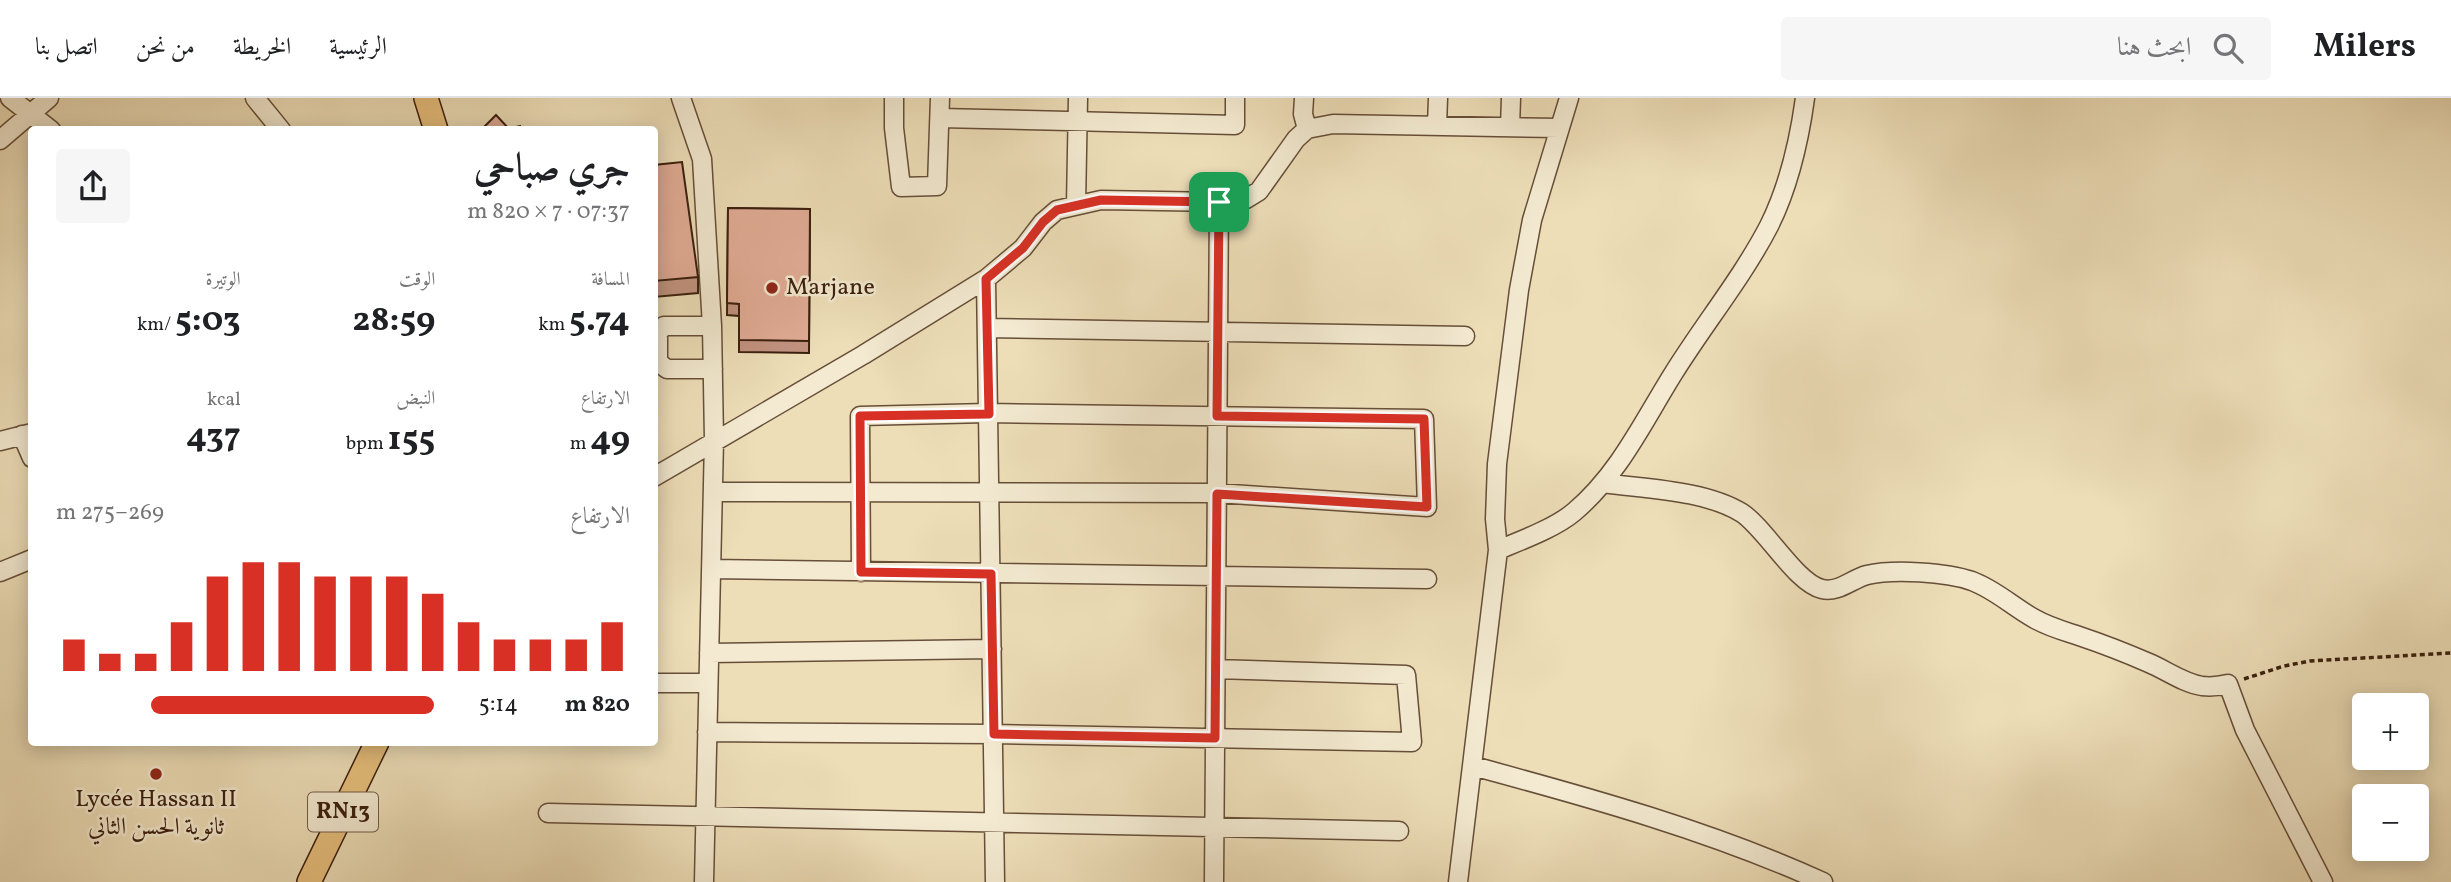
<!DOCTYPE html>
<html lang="ar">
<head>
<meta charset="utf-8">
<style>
  :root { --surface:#fff; --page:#f6f6f6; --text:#202124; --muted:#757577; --line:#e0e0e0; --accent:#d93025 }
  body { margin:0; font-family:Vollkorn,Amiri,serif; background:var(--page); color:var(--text); direction:rtl; height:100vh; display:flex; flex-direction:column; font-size:26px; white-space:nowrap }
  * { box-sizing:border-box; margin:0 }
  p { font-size:23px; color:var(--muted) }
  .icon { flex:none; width:38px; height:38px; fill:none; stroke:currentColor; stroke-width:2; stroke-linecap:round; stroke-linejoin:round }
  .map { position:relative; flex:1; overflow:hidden; direction:ltr }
  .side { position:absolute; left:28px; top:28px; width:630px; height:620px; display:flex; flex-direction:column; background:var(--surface); border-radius:7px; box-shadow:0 4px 18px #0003; direction:rtl }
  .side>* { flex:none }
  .tools { position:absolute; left:2352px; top:595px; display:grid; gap:14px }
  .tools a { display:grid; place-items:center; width:77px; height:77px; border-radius:7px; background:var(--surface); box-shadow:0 4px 18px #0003; font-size:35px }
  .pin { position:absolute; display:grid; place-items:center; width:60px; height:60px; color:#fff; margin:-30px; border-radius:14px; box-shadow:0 4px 10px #0006 }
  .round { display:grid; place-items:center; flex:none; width:74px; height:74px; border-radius:7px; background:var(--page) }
  .headline { display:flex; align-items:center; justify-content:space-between; height:119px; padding:0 28px }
  h1 { font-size:38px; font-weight:700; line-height:52px }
  .metrics { display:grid; grid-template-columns:repeat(3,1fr); gap:10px; height:119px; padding:7px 28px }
  .metrics div { display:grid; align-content:center }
  .metrics b { font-size:35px; font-weight:700 }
  .metrics small { font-size:19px; font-weight:400 }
  .metrics p { font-size:19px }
  .chart { height:196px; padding:14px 28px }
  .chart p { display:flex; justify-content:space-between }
  .chart svg { width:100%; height:126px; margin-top:7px; stroke:var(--accent); stroke-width:6 }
  ul { padding:0 28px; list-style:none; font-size:23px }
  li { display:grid; grid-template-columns:112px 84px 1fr; align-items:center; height:52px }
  li i { height:18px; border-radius:9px; background:var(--accent) }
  header { display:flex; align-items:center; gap:42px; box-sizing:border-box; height:98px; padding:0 35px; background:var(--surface); border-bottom:2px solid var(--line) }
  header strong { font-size:33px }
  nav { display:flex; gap:38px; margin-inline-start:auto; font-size:24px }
  .search { width:490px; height:63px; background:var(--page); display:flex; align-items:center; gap:18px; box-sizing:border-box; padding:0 24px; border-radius:7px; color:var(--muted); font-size:26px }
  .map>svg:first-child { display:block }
</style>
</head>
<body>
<header>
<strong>Milers</strong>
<div class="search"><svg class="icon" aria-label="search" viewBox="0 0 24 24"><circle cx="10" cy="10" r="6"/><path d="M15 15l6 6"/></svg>ابحث هنا</div>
<nav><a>الرئيسية</a><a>الخريطة</a><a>من نحن</a><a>اتصل بنا</a></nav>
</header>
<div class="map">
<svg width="2451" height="784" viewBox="0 0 2451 784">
  <rect width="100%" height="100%" fill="#eddeb8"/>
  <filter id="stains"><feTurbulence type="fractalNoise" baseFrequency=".00286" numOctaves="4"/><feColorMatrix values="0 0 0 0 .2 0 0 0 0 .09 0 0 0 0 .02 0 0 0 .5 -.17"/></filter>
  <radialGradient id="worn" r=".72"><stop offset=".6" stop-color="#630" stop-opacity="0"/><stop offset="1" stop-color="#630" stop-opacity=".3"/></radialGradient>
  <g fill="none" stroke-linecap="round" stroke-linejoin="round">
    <defs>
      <path id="minor" d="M10,0L51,32
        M255,0L281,32
        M681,0L702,61L712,228L714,342L704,784
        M894,0V30L901,89L937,88L940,0
        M1304,0L1303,16L1307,31
        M940,20L1235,27V0
        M1437,28L1438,0
        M1510,29L1511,0
        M0,42L49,0
        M1076,107L1078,0
        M986,181L995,784
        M712,228H664L658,235V264L667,271H713
        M987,230L1465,238
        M22,337L32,360
        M0,343L32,335
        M654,379L863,257L986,181L1023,150L1043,124L1057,112L1101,102L1219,104L1246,101L1259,93L1296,41L1307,31L1333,26L1559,30
        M1603,385C1645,391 1705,392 1742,415C1766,431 1796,485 1822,491C1838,495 1852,481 1867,477C1893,471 1946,474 1972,483C1996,492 2013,509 2035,521C2049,529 2064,533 2079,538C2103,546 2126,555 2149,565C2166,572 2183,585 2202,588C2211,589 2220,588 2228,586L2245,632L2323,784
        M713,394L1217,395L1427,409L1424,321L988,315L860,318L861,474
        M1498,452C1522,442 1555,430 1574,414C1619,376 1643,324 1673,276C1704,226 1742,180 1769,128C1789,88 1799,44 1805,0
        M711,471L1427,481
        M0,474L32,461
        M709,555L992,551
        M654,585H708
        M707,634L994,636L1412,644L1406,577L1216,571
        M1473,668C1591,700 1711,733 1823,784
        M548,715L1399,733
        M1214,784L1219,104
        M1458,784L1498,452L1495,421L1497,366L1519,192L1532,122L1569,0"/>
      <path id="major" d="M426,0L436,32
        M309,784L377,644"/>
    </defs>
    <use href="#minor" stroke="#664e38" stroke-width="21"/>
    <use href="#major" stroke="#391e0d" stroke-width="26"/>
    <path stroke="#391e0d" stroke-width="3.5" stroke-dasharray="5 3.5" stroke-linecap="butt" d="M2244,581L2284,568L2310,563L2451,555"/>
    <use href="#minor" stroke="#f3ead1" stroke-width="18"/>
    <use href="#major" stroke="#e6bf7c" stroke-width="23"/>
  </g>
  <path fill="#c29380" stroke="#391e0d" stroke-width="2" d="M654,67L698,179V195L654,199Z
    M728,110L810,111L809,255L739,254V218L727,217Z"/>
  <path fill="#e1ab95" stroke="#391e0d" stroke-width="2" d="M496,17L509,31L520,28L521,32H483L482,31Z
    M682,64L698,179L654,183V67Z
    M728,110L810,111L809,243L739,242V206L727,205Z"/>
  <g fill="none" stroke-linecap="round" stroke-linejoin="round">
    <defs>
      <path id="route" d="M1101,102L1219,104L1217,318L1424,321L1427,409L1217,396L1215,640L994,636L991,476L861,474L860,318L989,316L986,181L1023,150L1043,124L1057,112Z"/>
    </defs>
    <use href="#route" stroke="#fff" stroke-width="14"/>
    <use href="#route" stroke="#d93025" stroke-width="9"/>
  </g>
  <g fill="#8f2418" stroke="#f3ead1" stroke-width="2.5">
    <circle cx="772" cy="190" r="7"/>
    <circle cx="156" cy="676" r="7"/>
  </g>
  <g text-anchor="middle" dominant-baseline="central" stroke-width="5" stroke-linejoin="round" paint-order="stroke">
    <rect fill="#f3ead1" stroke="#715b48" stroke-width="2" x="308" y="694.5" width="70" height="39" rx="5"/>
    <g font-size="23" font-weight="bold" fill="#391e0d">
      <text x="343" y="714">RN13</text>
    </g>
    <g font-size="24" fill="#391e0d" stroke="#f3ead1" text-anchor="start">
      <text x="786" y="190">Marjane</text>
      <text x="156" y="702" text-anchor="middle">Lycée Hassan II<tspan x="156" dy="28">ثانوية الحسن الثاني</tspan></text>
    </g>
  </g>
  <rect width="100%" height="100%" filter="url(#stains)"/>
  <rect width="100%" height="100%" fill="url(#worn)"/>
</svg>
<div class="tools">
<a>+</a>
<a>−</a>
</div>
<div class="pin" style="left:1219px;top:104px;background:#1e9e55"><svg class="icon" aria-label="arrive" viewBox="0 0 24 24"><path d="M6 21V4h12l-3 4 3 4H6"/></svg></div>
<section class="side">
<div class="headline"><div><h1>جري صباحي</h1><p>07:37 · 7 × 820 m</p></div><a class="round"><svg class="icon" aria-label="share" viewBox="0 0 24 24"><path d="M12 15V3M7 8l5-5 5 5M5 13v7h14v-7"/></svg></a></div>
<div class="metrics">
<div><p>المسافة</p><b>5.74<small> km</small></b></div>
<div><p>الوقت</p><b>28:59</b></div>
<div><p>الوتيرة</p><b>5:03<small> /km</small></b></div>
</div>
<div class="metrics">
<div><p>الارتفاع</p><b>49<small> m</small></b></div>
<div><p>النبض</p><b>155<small> bpm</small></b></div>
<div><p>kcal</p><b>437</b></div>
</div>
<div class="chart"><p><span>الارتفاع</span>269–275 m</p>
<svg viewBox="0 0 160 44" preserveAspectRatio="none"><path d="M5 44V33M15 44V38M25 44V38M35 44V27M45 44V11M55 44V6M65 44V6M75 44V11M85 44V11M95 44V11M105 44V17M115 44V27M125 44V33M135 44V33M145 44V33M155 44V27"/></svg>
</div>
<ul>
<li><b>820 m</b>5:14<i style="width:75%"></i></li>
</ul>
</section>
</div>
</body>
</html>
